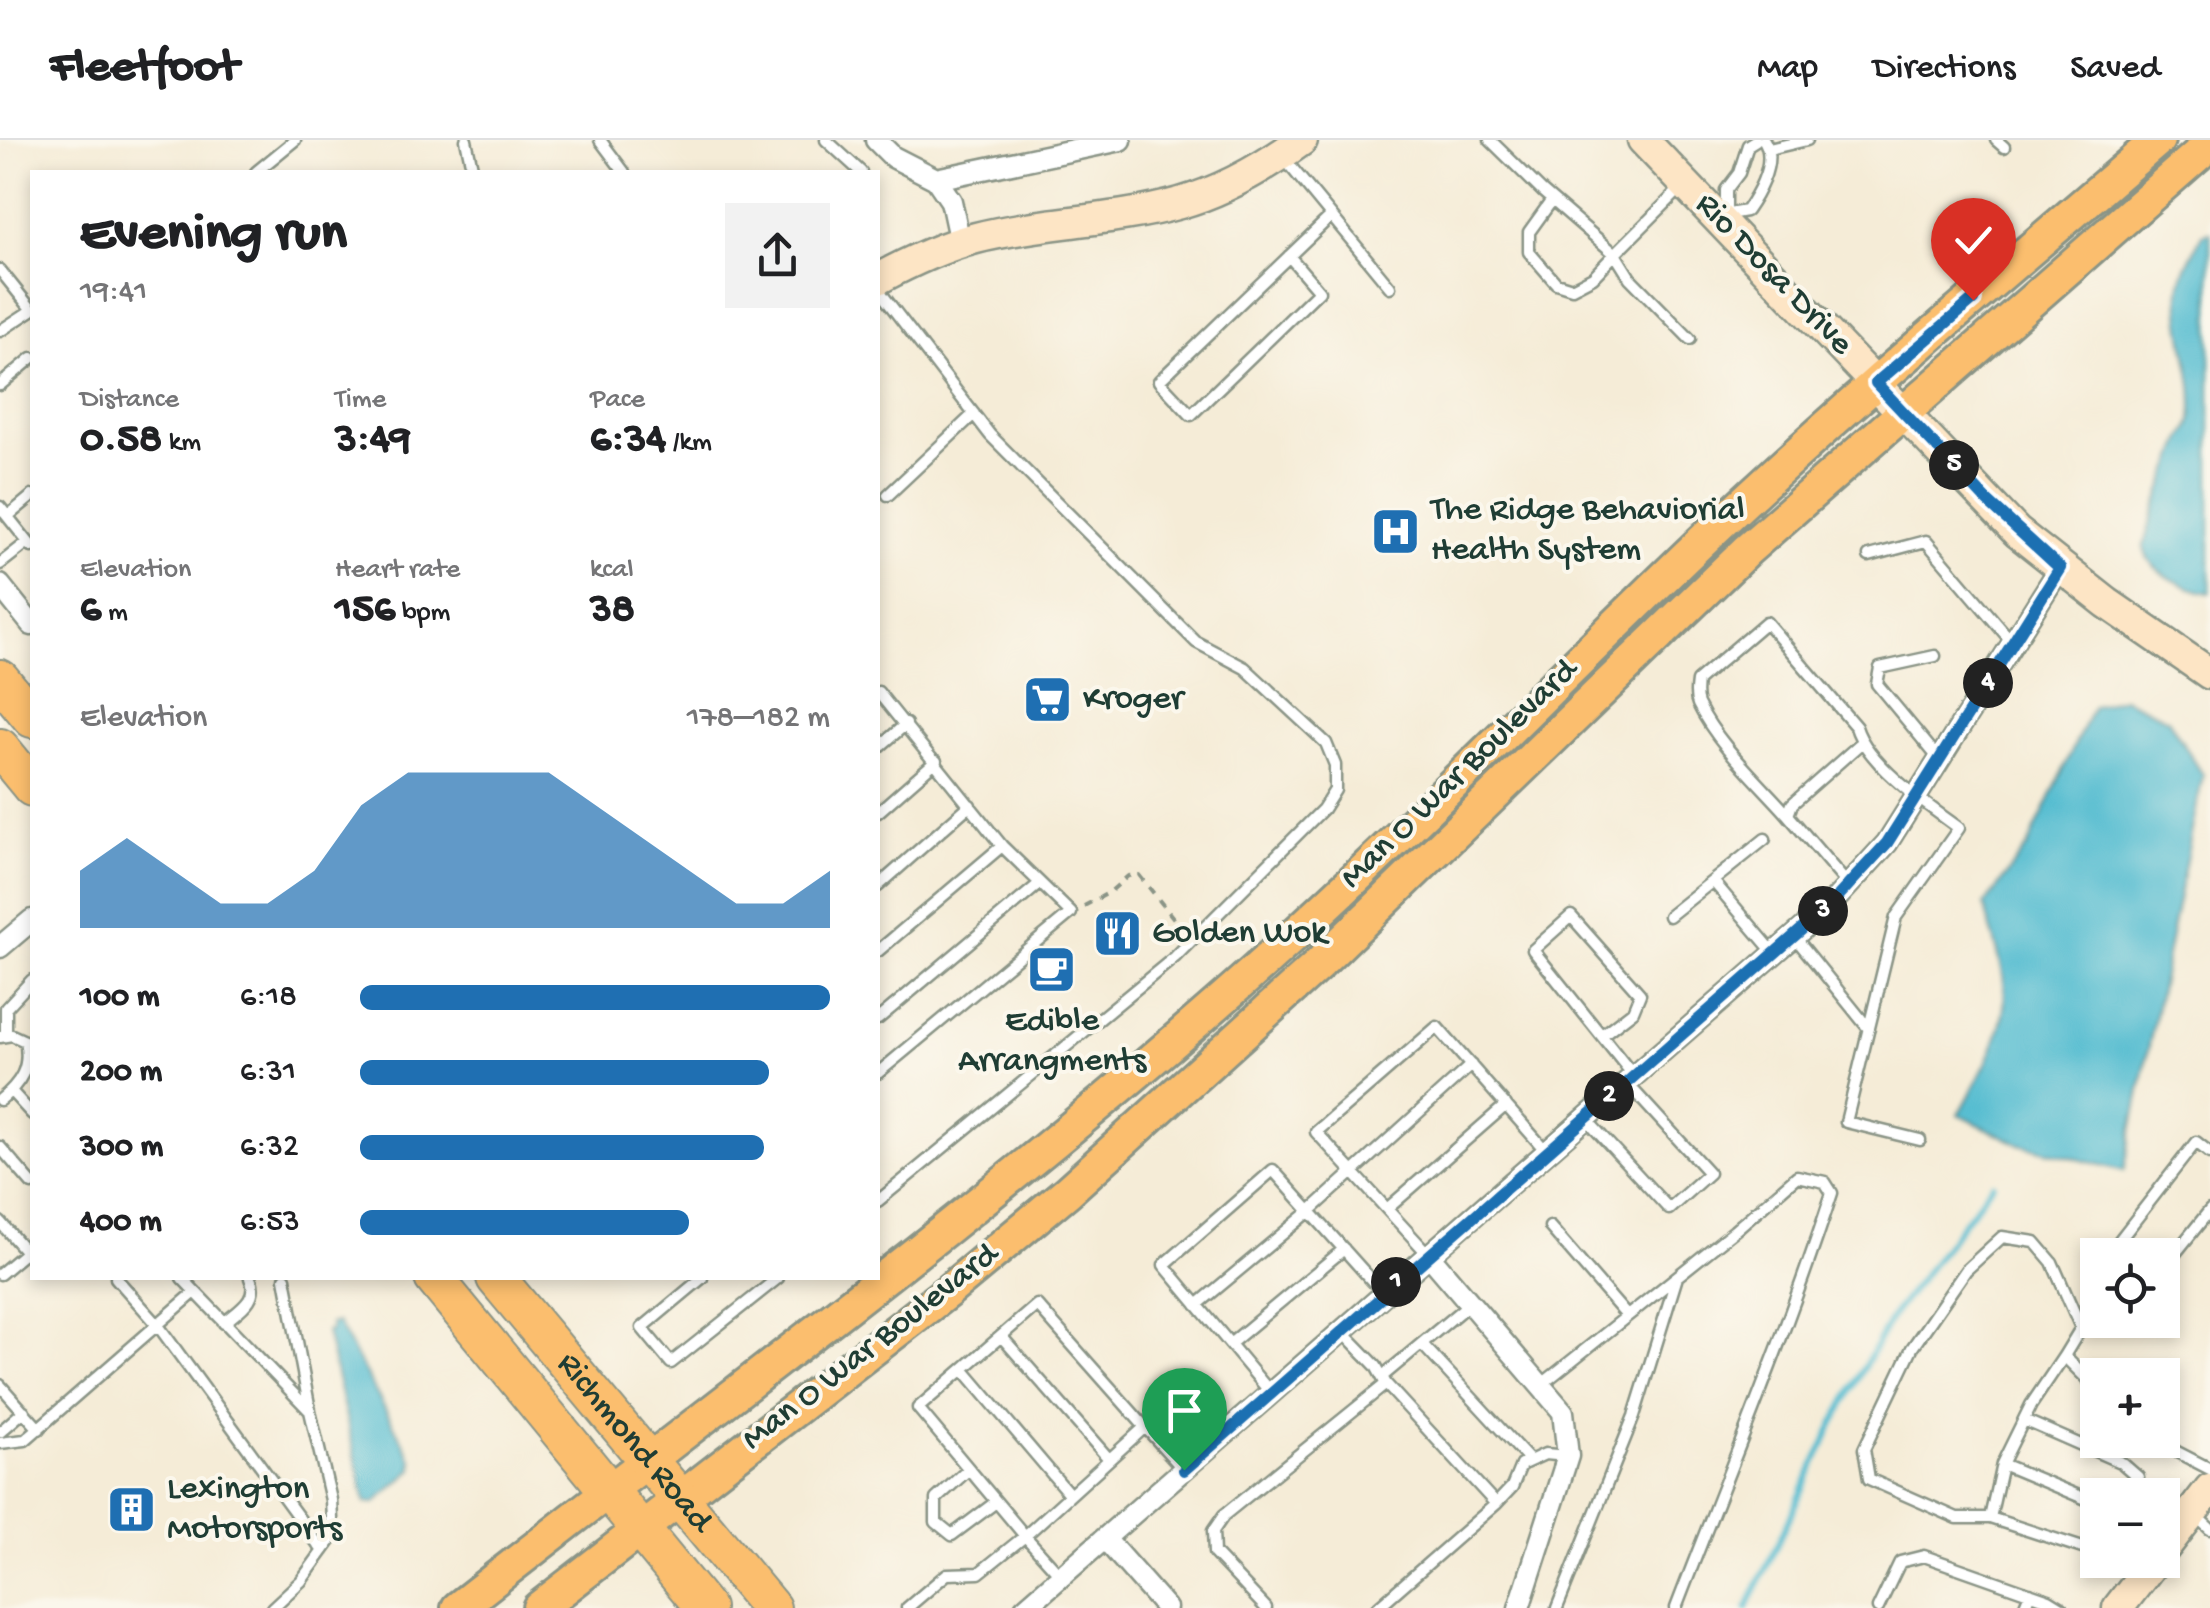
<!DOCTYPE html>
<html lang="en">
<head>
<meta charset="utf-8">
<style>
  :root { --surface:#fff; --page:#f2f2f2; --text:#202124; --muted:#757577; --line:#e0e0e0; --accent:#1f6fb2 }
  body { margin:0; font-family:"Gochi Hand",sans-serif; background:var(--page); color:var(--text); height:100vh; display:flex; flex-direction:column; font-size:38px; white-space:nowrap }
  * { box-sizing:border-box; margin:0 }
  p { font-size:32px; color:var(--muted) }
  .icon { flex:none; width:55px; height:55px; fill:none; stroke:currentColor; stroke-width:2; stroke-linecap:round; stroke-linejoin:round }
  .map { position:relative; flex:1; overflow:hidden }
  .side { position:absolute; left:30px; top:30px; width:850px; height:1110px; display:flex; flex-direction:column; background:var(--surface); border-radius:0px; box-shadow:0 5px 15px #0003 }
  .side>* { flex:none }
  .tools { position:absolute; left:2080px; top:1098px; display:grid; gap:20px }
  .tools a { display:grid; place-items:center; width:100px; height:100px; border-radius:0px; background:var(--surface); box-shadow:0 5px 15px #0003; font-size:50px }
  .pin { position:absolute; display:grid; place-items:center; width:85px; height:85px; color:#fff; margin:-102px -42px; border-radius:50% 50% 50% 0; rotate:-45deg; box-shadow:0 0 10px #0007 }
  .pin .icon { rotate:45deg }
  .km { position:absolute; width:50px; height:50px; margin:-25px; border-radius:50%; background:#222; color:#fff; font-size:28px; line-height:50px; text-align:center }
  .round { display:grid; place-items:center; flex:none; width:105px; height:105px; border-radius:0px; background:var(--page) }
  .headline { display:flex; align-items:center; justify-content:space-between; height:170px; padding:0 50px }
  h1 { font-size:55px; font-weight:700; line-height:75px }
  .figures { display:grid; grid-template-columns:repeat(3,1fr); gap:15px; height:170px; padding:10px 50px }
  .figures div { display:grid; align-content:center }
  .figures b { font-size:42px; font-weight:700 }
  .figures small { font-size:28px; font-weight:400 }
  .figures p { font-size:28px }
  .chart { height:280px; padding:20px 50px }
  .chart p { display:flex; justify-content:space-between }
  .chart svg { width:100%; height:180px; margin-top:10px; fill:var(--accent); opacity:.7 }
  ul { padding:0 50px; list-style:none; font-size:32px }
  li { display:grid; grid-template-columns:160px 120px 1fr; align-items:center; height:75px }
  li i { height:25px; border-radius:12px; background:var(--accent) }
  header { display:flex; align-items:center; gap:60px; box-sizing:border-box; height:140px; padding:0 50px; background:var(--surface); border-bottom:2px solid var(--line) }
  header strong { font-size:48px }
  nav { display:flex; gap:55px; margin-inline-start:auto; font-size:35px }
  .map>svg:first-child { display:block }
</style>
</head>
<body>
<header>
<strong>Fleetfoot</strong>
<nav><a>Map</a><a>Directions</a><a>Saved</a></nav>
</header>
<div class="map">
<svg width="2210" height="1468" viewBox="0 0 2210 1468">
  <rect width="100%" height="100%" fill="#fbf7ec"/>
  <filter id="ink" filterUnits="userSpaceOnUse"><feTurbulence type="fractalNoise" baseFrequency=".01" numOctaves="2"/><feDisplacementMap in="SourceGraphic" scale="20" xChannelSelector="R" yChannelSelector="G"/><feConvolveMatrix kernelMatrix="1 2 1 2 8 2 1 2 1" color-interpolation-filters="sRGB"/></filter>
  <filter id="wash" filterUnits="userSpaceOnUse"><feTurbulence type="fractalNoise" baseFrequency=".0048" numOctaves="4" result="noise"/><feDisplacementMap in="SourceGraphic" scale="40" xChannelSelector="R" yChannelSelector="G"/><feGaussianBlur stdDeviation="2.25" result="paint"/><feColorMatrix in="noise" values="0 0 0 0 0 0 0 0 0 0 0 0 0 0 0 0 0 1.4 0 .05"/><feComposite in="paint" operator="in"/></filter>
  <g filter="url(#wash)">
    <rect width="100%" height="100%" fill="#f5ecd7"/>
    <path fill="#53bcd0" stroke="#397c82" stroke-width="2.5" d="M2210,91V453C2189,450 2148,432 2144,408C2142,401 2176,314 2182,301C2185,293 2191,288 2192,280C2198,237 2176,193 2180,150C2182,129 2194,113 2202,94Z
      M2123,558L2168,579L2203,635L2124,1031L2019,1004L1959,975C1976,943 1996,910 2003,874C2010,840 1994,799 1984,766L2027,707L2093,566Z
      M337,1182L413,1320V1330L375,1363H366L326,1192L331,1190L330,1184Z"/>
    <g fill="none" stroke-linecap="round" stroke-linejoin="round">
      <path stroke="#53bcd0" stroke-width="6" d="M1747,1468L1835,1281L1890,1179L1993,1044"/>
    </g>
  </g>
  <g filter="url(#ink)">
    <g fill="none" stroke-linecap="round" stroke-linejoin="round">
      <defs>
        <path id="lane" d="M466,0L473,32
          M600,0L624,32
          M826,0L861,32
          M1490,0L1542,51L1615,114L1681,48
          M1996,0L2004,7
          M1769,9L1807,0
          M1282,16L1390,147
          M256,32L295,0
          M1552,60L1529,92V112L1556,143L1572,148L1593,137L1615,114L1630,138L1690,199
          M1726,73V50L1739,33L1748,5L1756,0
          M1723,75L1746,71C1759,52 1777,21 1764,0
          M1289,116L1319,151L1191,275L1159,241L1331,76
          M0,130L32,170
          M878,149L990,295L1196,502L1245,528L1326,603L1335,625V650L1323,669L1175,817L878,1061
          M0,191L32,170
          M0,245L32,218
          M888,355L974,274
          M0,367L32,407
          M8,376L32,356
          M1869,416L1926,401L2012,502
          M0,424L28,402
          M1935,516L1880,528L1877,544L1939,619
          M878,552L1002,706L1071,773L878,933
          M878,608L906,584
          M878,672L936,621
          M1788,675C1758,641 1718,605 1698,564C1695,557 1696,549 1697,541L1766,482L1856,587C1868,625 1927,665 1959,688L1896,777L1846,982L1920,1000
          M1713,741L1774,813
          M878,746L970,665
          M1849,746L1788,675L1792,664L1861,603
          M1669,776L1765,699
          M1794,796L1869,889
          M878,811L1002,706
          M878,879L1039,744
          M6,895V868L32,840
          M1602,895L1633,871L1640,854L1571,776L1533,810L1633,935
          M0,897L12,895L25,901C31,927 21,943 0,960
          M11,951L32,974
          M1585,978L1669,1069L1709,1033L1625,941
          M0,1007L32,1044
          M1387,1069L1506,965
          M0,1082L27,1113
          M1550,1087L1627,1176
          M1428,1114L1316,992L1437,887L1546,1011
          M2108,1115L2196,1002L2210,1013
          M2162,1130L2210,1070
          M0,1134L32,1107
          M116,1138L157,1184L323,1411
          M182,1138L310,1271L331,1360L333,1397L301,1441L272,1468
          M285,1138L310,1270
          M702,1138L642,1188L671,1223L778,1138
          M1037,1165L1145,1287L1025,1396L918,1268Z
          M1197,1165L1310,1071L1471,925
          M224,1183C239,1170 260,1159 250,1138
          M1001,1196L1109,1319
          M1230,1204L1344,1109
          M1422,1204L1529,1320
          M963,1229L1070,1355
          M1384,1235L1470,1163
          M1386,1244L1496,1364
          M0,1245L39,1289
          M1541,1245L1734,1091L1797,1036L1825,1042L1832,1053C1786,1194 1729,1330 1676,1468
          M2098,1250L2064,1216L2081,1188L2052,1122L2035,1102L2002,1097L1966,1130L1912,1208L1864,1309L1869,1339L1957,1378H1990L2098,1413
          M1270,1252L1164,1125L1273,1030L1383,1153
          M2024,1280L2122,1323L2138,1337L2136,1355
          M1145,1287L1184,1330
          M0,1292L24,1271
          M2161,1300L2177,1312L2210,1329
          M0,1303L25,1300L195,1152
          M2002,1324L2098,1364
          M969,1329L936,1359V1382L952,1395L996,1362
          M2193,1373L2210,1389
          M1990,1378L2002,1324L2031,1265L2064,1216
          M2118,1420L2141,1429
          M907,1468L947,1434L979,1433L1025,1396L1061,1436
          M1266,1468L1214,1413L1213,1391L1224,1375L1386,1244L1376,1226L1341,1190
          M1377,1468L1496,1364L1512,1347L1521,1325L1545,1314L1567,1316
          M1557,1468L1634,1276L1677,1137
          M1878,1468L1900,1422L1924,1416L2049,1460L2062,1468
          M2024,1468L2030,1453"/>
        <path id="street" d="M876,0L893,17L936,39L951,61L960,103
          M936,39L1121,0
          M0,445L32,485
          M0,807L32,780
          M1428,1114L1563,1272L1568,1316L1519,1468
          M1106,1400L1166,1468
          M1025,1468L1832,763L1887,703L2060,428"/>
        <path id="secondary" d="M1643,0L2017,392L2107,463L2210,534
          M878,139C909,122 941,107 976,98C1043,81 1113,82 1180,63C1223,51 1266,26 1302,0
          M2162,1411L2210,1349
          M2118,1468L2155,1420"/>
        <path id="primary" d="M458,1468C713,1268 974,1077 1218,863C1386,717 1540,556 1700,403C1847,263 2004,133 2158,0
          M539,1468L948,1151L1068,1051L1317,826L1747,410L2210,4"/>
        <g id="highway">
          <path d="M0,539L32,578"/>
          <path d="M0,608L32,647"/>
          <path d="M434,1138L705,1468"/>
          <path id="s1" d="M496,1138L771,1468"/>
        </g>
      </defs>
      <use href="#lane" stroke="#8a9486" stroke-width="15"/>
      <use href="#street" stroke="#8a9486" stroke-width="25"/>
      <use href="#secondary" stroke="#8a9486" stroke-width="35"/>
      <use href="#primary" stroke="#8a9486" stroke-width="38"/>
      <use href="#highway" stroke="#8a9486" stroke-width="42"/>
      <path stroke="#8a9486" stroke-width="4" stroke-dasharray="8 8" stroke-linecap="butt" d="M1084,766L1110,752L1128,736L1139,735L1183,790"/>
      <use href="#lane" stroke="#fff" stroke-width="10"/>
      <use href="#street" stroke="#fff" stroke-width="20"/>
      <use href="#secondary" stroke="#fde5c5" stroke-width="30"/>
      <use href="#primary" stroke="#fbbe6e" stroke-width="32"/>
      <use href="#highway" stroke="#fbbe6e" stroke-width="38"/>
    </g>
  </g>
  <g fill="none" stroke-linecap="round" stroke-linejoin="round" filter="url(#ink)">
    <defs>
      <path id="route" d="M1184,1330L1832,763L1887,703L2060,428L1987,361L1876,243L1973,160"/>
    </defs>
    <use href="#route" stroke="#fff" stroke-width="20"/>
    <use href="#route" stroke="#1f6fb2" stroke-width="12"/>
  </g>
  <defs>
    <symbol id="hospital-square" viewBox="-11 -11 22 22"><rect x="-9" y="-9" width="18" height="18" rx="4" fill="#1f6fb2" stroke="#fbf7ec"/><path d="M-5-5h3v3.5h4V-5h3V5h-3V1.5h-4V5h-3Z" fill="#fff"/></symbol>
    <symbol id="supermarket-square" viewBox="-11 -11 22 22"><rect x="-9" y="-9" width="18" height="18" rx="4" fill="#1f6fb2" stroke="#fbf7ec"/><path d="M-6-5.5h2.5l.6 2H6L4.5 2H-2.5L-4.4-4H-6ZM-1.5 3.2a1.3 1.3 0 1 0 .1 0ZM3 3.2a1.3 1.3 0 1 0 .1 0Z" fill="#fff"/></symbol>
    <symbol id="restaurant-square" viewBox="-11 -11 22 22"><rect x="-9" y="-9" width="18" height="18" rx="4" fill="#1f6fb2" stroke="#fbf7ec"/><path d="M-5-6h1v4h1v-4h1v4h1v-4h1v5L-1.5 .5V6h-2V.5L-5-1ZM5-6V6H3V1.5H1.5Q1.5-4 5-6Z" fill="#fff"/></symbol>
    <symbol id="cafe-square" viewBox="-11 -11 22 22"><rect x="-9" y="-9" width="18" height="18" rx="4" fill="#1f6fb2" stroke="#fbf7ec"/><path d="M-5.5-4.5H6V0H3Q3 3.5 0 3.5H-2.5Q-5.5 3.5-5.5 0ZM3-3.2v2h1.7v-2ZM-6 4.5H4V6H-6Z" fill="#fff"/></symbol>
    <symbol id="building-square" viewBox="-11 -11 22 22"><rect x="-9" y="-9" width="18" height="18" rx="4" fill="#1f6fb2" stroke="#fbf7ec"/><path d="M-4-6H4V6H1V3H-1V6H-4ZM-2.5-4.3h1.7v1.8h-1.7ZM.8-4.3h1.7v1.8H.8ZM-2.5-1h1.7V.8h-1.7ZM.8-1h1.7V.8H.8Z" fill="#fff"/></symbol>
  </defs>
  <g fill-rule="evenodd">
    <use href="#hospital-square" x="1368" y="364" width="55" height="55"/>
    <use href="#supermarket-square" x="1020" y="532" width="55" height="55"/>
    <use href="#restaurant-square" x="1090" y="766" width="55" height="55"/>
    <use href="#cafe-square" x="1024" y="802" width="55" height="55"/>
    <use href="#building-square" x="104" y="1342" width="55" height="55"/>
  </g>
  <g text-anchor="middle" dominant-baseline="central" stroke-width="8" stroke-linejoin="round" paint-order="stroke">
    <g font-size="35" fill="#1f3d34" stroke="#fbf7ec">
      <text transform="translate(1773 135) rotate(46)">Rio Dosa Drive</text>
      <text transform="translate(1460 635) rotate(-44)">Man O War Boulevard</text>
      <text transform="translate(871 1208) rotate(-38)">Man O War Boulevard</text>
      <text stroke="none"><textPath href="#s1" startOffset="215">Richmond Road</textPath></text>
    </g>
    <g font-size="35" fill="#1f3d34" stroke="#fbf7ec" text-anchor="start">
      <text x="1431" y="371">The Ridge Behaviorial<tspan x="1431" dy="40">Health System</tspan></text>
      <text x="1083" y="560">Kroger</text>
      <text x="1152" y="794">Golden Wok</text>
      <text x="1052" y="882" text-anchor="middle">Edible<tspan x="1052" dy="40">Arrangments</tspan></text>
      <text x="167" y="1350">Lexington<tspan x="167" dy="40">Motorsports</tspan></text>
    </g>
  </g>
</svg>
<div class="tools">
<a><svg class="icon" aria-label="locate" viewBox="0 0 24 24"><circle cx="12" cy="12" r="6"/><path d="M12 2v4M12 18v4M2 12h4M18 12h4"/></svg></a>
<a>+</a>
<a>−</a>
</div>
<div class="pin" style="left:1184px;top:1330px;background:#1e9e55"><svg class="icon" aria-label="arrive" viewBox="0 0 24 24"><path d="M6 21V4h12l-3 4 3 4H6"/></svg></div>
<div class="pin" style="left:1973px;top:160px;background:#d93025"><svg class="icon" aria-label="check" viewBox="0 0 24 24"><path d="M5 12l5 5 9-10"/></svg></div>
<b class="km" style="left:1396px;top:1142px">1</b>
<b class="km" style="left:1609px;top:956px">2</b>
<b class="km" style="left:1823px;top:771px">3</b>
<b class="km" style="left:1988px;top:543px">4</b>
<b class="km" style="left:1954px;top:325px">5</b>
<section class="side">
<div class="headline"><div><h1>Evening run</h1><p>19:41</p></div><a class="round"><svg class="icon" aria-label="share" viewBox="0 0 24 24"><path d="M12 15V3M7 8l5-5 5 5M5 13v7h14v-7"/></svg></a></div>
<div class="figures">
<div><p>Distance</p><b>0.58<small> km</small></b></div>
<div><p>Time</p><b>3:49</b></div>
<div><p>Pace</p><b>6:34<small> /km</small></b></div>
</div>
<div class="figures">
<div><p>Elevation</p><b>6<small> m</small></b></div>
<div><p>Heart rate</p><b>156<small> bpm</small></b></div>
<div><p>kcal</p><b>38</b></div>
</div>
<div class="chart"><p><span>Elevation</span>178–182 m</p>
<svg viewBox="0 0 160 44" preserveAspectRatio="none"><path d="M0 44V30L10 22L20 30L30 38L40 38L50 30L60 14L70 6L80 6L90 6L100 6L110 14L120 22L130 30L140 38L150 38L160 30V44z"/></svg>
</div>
<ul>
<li><b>100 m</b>6:18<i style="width:100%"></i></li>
<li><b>200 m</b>6:31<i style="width:87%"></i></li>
<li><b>300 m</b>6:32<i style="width:86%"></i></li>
<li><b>400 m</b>6:53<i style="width:70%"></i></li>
</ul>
</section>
</div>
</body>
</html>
